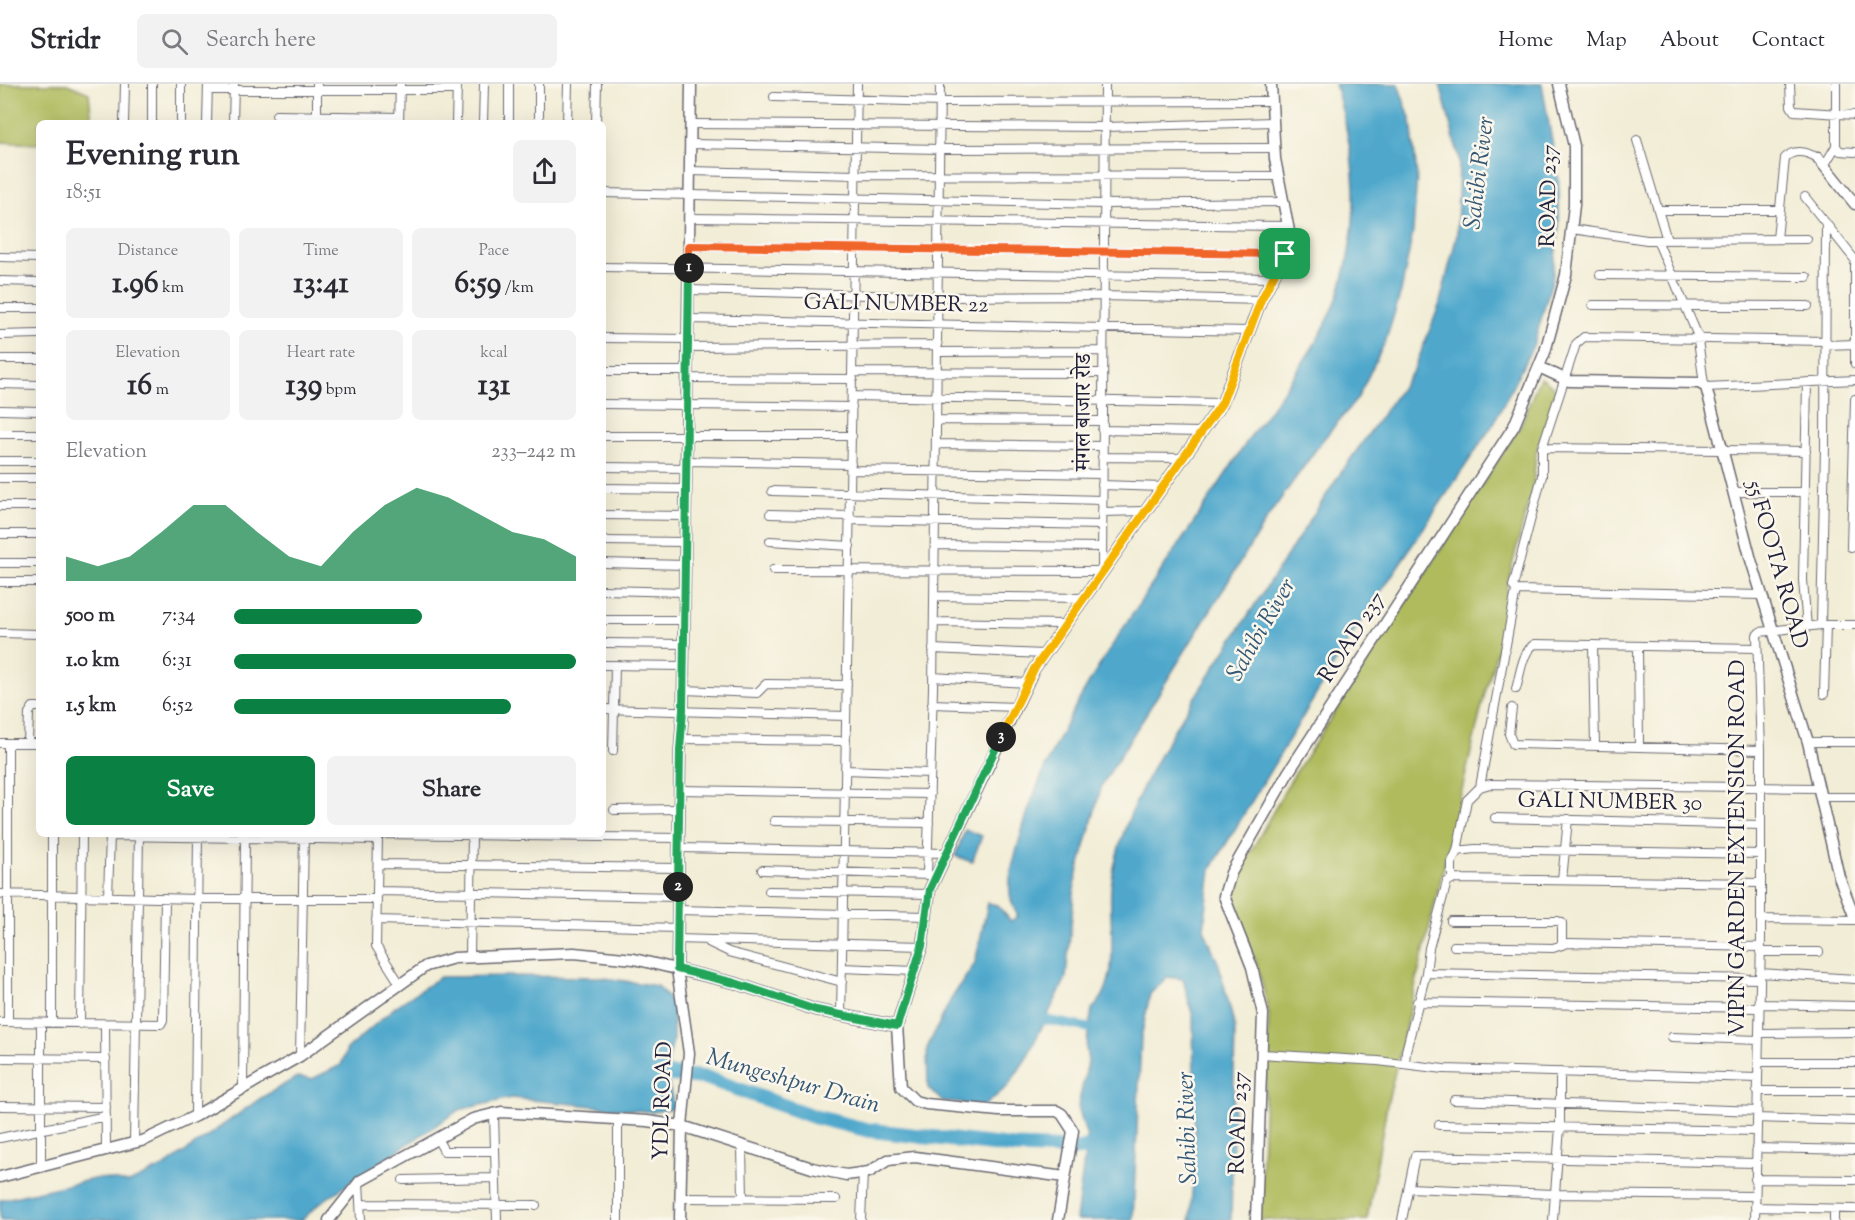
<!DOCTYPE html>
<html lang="en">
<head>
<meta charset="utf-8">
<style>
  :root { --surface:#fff; --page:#f2f2f3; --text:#2b2b33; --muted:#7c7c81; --line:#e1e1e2; --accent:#0b8043 }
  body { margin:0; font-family:"Sorts Mill Goudy","Noto Serif Devanagari",serif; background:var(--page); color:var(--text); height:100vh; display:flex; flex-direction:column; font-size:22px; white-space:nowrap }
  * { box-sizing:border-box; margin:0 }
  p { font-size:20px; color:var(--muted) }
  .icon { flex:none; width:33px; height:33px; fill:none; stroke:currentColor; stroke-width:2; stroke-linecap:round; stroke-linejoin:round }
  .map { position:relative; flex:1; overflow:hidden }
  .side { position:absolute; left:36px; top:36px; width:570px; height:717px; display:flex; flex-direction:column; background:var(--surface); border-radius:9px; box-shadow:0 6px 24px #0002 }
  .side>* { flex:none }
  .pin { position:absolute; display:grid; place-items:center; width:51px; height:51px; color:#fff; margin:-26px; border-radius:12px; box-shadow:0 3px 9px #0006 }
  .km { position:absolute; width:30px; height:30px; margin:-15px; border-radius:50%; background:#222; color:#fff; font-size:16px; line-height:30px; text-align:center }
  .round { display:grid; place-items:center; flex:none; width:63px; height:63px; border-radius:9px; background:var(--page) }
  .headline { display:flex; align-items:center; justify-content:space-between; height:102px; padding:0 30px }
  h1 { font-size:33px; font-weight:800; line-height:45px }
  .figures { display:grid; grid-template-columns:repeat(3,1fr); gap:9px; height:102px; padding:6px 30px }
  .figures div { display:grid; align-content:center; border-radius:9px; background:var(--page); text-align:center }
  .figures b { font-size:30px; font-weight:800 }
  .figures small { font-size:16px; font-weight:400 }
  .figures p { font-size:16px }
  .chart { height:168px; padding:12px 30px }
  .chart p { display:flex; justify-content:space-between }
  .chart svg { width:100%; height:108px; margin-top:6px; fill:var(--accent); opacity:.7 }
  .action { display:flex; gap:12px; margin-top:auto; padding:12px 30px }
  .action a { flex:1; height:69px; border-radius:9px; background:var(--accent); color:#fff; font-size:24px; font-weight:800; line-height:69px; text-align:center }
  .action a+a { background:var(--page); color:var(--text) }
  ul { padding:0 30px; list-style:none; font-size:20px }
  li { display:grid; grid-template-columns:96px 72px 1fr; align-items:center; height:45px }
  li i { height:15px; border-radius:8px; background:var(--accent) }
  header { display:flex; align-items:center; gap:36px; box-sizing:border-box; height:84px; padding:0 30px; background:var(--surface); border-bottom:2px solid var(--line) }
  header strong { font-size:28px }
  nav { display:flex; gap:33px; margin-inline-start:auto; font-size:21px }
  .search { width:420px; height:54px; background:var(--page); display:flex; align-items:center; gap:15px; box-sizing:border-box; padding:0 21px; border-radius:9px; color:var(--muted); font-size:22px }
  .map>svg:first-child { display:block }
</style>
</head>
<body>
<header>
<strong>Stridr</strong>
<div class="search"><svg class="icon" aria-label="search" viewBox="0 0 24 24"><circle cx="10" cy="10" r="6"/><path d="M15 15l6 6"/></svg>Search here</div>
<nav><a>Home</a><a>Map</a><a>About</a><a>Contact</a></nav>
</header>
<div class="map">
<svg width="1855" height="1136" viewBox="0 0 1855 1136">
  <rect width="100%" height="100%" fill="#fbf7ec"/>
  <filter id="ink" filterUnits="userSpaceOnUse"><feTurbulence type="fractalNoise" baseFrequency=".0167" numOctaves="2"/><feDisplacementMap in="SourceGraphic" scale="12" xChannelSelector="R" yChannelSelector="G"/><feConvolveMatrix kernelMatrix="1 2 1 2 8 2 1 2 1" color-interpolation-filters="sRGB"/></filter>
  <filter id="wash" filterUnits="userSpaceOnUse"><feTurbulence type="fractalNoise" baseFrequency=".008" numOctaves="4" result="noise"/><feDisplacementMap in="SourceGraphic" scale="24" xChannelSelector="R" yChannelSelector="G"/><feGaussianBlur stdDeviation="1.35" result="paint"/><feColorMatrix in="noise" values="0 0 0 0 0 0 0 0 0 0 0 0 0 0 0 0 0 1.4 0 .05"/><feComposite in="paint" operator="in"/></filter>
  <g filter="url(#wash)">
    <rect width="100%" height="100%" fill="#f2edd6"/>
    <path fill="#afbb5d" stroke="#686e4c" stroke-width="1.5" d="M0,0H67L89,9L92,39H39V60L0,58Z
      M1540,293L1556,305L1536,369L1533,401L1507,501L1505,539L1485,609L1387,1021L1367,1136H1259L1269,931L1260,890L1232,815V802L1289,699L1521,341Z"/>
    <path fill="#4fa8cc" stroke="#386584" stroke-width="1.5" d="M1335,0H1398L1411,37L1417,92L1413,148L1401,208L1386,256L1357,315L1322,357L1270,430L1102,701L1075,798L1066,894L1026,975L1008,1002L984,1022L942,1017L928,1004L927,964L951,915L975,879L988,819L997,821L1011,837L1018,832C1003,808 1011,786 1018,761C1044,658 1107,568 1165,481C1194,439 1222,396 1250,353C1282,307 1326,255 1341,202C1362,129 1356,72 1335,0Z
      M1440,0H1542L1559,97V144L1552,197L1534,260L1494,339L1352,551L1211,785L1204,845L1219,881L1235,944L1231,1136H1190L1195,1066L1193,933L1183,895L1167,893L1150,910L1141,954L1133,1136H1076L1087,1054L1078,1022L1088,978L1086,964L1092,925C1123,899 1108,839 1111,803C1117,745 1149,689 1178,639L1340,390L1414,286L1439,222L1457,151L1459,74Z
      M965,746L982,752L972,778L955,772Z
      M513,892L598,893L658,902L673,921V955L666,989L674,1024L653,1028L511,1014L459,1026L320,1119L302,1136H0V1116L98,1094L129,1099L165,1082L261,1014L297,993L312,995L341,981L347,965L395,923L440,893Z"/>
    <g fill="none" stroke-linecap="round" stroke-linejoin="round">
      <path stroke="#4fa8cc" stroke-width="9" d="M1040,927L1046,936L1089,944"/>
      <path stroke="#4fa8cc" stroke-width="15" d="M647,988L707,994L815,1033L868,1046L1014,1063L1075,1065L1103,1062"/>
    </g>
  </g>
  <g filter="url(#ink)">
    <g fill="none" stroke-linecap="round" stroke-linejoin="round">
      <defs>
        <path id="minor" d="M1790,0L1791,22L1794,27L1855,31
          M1836,0V62L1840,67L1855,68
          M208,6H457
          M774,13L940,18L1272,17
          M276,31L399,33
          M124,39L125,0
          M152,39V0
          M181,39V0
          M207,39L208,0
          M233,39L234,0
          M317,39V0
          M399,39L400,0
          M456,39L457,0
          M483,39L484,0
          M509,39V0
          M539,39V0
          M567,39L568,0
          M596,39L597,0
          M690,40L1105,43L1273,38
          M1637,56L1667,156
          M690,60L940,65L1274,64
          M1824,82L1836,62
          M690,87L856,91L1278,92
          M603,109L1104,120L1284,118
          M1805,113L1855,176
          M1658,126H1779
          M689,134L1288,142
          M1572,145L1647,156L1807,155
          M1777,155L1785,74C1794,64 1807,68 1818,74
          M1657,156L1700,257
          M689,162L1285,170
          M0,173L39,174
          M1855,181V280
          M603,183L1272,194
          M1600,191L1807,193
          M0,197L39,198
          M689,206L939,213L1103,212L1261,216
          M1593,221L1808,222
          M0,224H39
          M688,235L1248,247
          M0,251L39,250
          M603,254L688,255
          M1698,256L1704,300
          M1826,261L1855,260
          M688,263L938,261
          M938,268L1103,267
          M0,275H39
          M603,287H688
          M853,288L1102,289
          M688,294L853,295
          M0,300L39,301
          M1706,303L1855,296
          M853,312L1222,319
          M603,320L852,323
          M0,326L39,327
          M937,336L1102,337
          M1102,346L1201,348
          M0,350H39
          M603,352H852
          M936,360L1102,362
          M1542,364V392L1515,495L1513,502L1516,506L1762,511
          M1806,367L1542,364L1576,260L1584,253L1826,257
          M1102,373L1183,374
          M0,377H39
          M687,377L851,380
          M603,383L687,384
          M851,386L1102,390
          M0,394H39
          M1102,401L1162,403
          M603,404L686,405
          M772,407L1102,416
          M1735,408H1805
          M0,422H39
          M1102,428L1145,427
          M770,430L850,432
          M603,431L686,432
          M850,436L1102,441
          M0,450H39
          M603,457L685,458
          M770,457L850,462
          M935,461L1102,463
          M1851,463L1855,315
          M0,479H39
          M603,479L685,481
          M773,486L1102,487L1105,0
          M0,498H39
          M603,506L685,508
          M934,512L1084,514
          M603,536H685
          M934,538L1065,540
          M1821,541L1825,363L1826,139
          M1807,544L1803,496L1807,298
          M0,549L39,550
          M603,559L684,560
          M1593,561L1595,662
          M1638,562L1639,663
          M933,565L1044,570
          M603,581L684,582
          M933,593L1027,599
          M1516,605C1520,592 1522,567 1535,560L1756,564
          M684,606L757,609L766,600L847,601
          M1824,610L1826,541
          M932,620L1016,623
          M1512,624L1509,650L1513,660L1761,666
          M603,625L846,632
          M681,655L846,657
          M1808,658H1855
          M0,659H39
          M8,659V938
          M28,659L29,629L33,623H39
          M613,667L615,581
          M845,686L930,689
          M1480,703L1516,506
          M679,706L930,710
          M1821,713H1855
          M614,726L679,725
          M1495,734L1761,741
          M774,737L929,739
          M378,750L679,754
          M110,752L378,756
          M378,752L376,862L400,900
          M678,764L947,769
          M1457,767L1467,716L1480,703L1490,700L1819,704
          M378,780L678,784
          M762,786L930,791
          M927,791L933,605L940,0
          M1452,795L1761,799
          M1562,796L1568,735
          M378,807L678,813
          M769,807L929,810
          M0,810L197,815H377
          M108,813L110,750
          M678,826L926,832
          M1761,835L1855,836
          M376,836L677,844
          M1451,837H1558L1562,839V861
          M677,855L922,862
          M708,858L729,868L842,898
          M1454,862L1553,864L1568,859L1761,863
          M1760,868H1819
          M470,872L472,750
          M842,884L915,887
          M1426,889L1429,864L1447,798L1452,795V778L1457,767L1475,765L1761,770
          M1760,889L1855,895
          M1417,918L1759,924
          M1759,920L1855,922
          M841,932L857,0
          M0,938L161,940L163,936L165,814
          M41,939V1084
          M52,939V750
          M80,940L82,750
          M105,940L106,1067
          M1759,949L1855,948
          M1672,953L1759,956
          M1261,970L1378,977L1444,985L1758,994
          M300,972L304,750
          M0,974L106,975
          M1758,978H1855
          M1405,980L1406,967L1426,889L1760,895
          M243,1006L245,750
          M1757,1007H1855
          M1454,1016L1757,1027
          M0,1022L106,1023
          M494,1030L497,1136
          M195,1032L198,750
          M1757,1034L1855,1037
          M618,1035V1136
          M1439,1041L1757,1047
          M0,1054L106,1032
          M438,1056L444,1067H495
          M134,1059L139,750
          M742,1063L743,1114
          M1756,1064L1855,1066
          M1755,1095L1855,1096
          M403,1096L496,1094
          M359,1098L361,1136
          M1409,1104L1554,1110L1755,1112
          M681,1114L836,1115
          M361,1120L536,1121
          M1755,1123L1855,1125
          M1834,1125V1136
          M861,1136L863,1089
          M1402,1136L1415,1072L1756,1079
          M1553,1136L1560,1043V988
          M1755,1136L1761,855V666L1757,551L1760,548L1821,541H1855"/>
        <path id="tertiary" d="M1818,74L1855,120
          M1539,283L1569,297L1699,299L1706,303L1751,476L1808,658L1839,793L1855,834
          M0,1093L145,1056L195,1032L300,972L426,882L454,874L574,869L634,875L735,899L816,926L897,942
          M329,1136L360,1097L473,1035L501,1028L647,1037L682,1042L812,1084L846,1091L869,1088L888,1076L915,1073L1065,1093
          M680,1136L682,1042L689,969L677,885L680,666L683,626L691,0
          M1058,1136L1073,1047L1062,1030L1057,1027H999L926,1020L915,1017L901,1003L897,942L922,862L930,805L1034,585L1222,319L1261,216L1285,170L1289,147L1275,75L1271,0
          M1256,1136L1263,930L1252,883L1224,812L1231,789L1288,689L1514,342L1545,268L1566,191L1574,121V62L1559,0"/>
      </defs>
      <use href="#minor" stroke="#6b6971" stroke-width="10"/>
      <use href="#tertiary" stroke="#6b6971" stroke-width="13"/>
      <use href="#minor" stroke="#fff" stroke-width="8"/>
      <use href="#tertiary" stroke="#fff" stroke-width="10"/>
    </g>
  </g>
  <g fill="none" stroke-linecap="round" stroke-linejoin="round" filter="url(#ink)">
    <defs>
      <path id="split-1" d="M689,184V162L1285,170"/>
      <path id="split-2" d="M678,803L680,666L683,626L689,184"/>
      <path id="split-3" d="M678,803L677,885L735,899L816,926L897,942L922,862L930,805L1001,653"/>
      <path id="split-4" d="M1001,653L1034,585L1222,319L1261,216L1285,170"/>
    </defs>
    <use href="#split-1" stroke="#fff" stroke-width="12"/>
    <use href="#split-2" stroke="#fff" stroke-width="12"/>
    <use href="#split-3" stroke="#fff" stroke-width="12"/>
    <use href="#split-4" stroke="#fff" stroke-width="12"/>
    <use href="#split-1" stroke="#f0652b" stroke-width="8"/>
    <use href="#split-2" stroke="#22a559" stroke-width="8"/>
    <use href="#split-3" stroke="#22a559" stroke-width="8"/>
    <use href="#split-4" stroke="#f5b400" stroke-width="8"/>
  </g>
  <g text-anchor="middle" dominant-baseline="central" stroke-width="5" stroke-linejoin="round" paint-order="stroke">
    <g font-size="22" fill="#22223b" stroke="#fbf7ec">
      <text transform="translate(1550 112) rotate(-89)">ROAD 237</text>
      <text transform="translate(896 221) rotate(1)">GALI NUMBER 22</text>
      <text transform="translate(1085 328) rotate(-90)">मंगल बाजार रोड</text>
      <text transform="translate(1776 481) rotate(74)">55 FOOTA ROAD</text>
      <text transform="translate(1353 554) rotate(-57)">ROAD 237</text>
      <text transform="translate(1610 719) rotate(1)">GALI NUMBER 30</text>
      <text transform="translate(1739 764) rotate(-90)">VIPIN GARDEN EXTENSION ROAD</text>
      <text transform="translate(664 1017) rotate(-88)">YDL ROAD</text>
      <text transform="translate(1240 1039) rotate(-88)">ROAD 237</text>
    </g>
    <g font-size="24" font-style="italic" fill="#345875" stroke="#fbf7ec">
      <text transform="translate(1480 89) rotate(-83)">Sahibi River</text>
      <text transform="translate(1262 546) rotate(-60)">Sahibi River</text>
      <text transform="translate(793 998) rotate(16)">Mungeshpur Drain</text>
      <text transform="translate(1188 1044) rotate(-92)">Sahibi River</text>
    </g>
  </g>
</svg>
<div class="pin" style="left:1285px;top:170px;background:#1e9e55"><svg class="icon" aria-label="arrive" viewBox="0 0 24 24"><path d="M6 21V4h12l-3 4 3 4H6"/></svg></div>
<b class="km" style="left:689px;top:184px">1</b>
<b class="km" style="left:678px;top:803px">2</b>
<b class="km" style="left:1001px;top:653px">3</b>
<section class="side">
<div class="headline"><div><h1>Evening run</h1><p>18:51</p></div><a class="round"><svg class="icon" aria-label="share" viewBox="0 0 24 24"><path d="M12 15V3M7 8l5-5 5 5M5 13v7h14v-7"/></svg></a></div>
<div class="figures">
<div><p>Distance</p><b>1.96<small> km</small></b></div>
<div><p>Time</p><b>13:41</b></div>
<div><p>Pace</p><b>6:59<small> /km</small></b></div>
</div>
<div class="figures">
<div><p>Elevation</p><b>16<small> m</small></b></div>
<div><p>Heart rate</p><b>139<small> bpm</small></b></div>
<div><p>kcal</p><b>131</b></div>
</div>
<div class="chart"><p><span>Elevation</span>233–242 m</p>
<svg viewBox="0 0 160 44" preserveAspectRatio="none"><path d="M0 44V34L10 38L20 34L30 24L40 13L50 13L60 24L70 34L80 38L90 24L100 13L110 6L120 10L130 17L140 24L150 27L160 34V44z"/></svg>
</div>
<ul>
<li><b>500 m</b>7:34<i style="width:55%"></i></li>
<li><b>1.0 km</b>6:31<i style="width:100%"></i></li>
<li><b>1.5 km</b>6:52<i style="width:81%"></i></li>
</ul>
<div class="action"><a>Save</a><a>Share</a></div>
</section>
</div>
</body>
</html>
